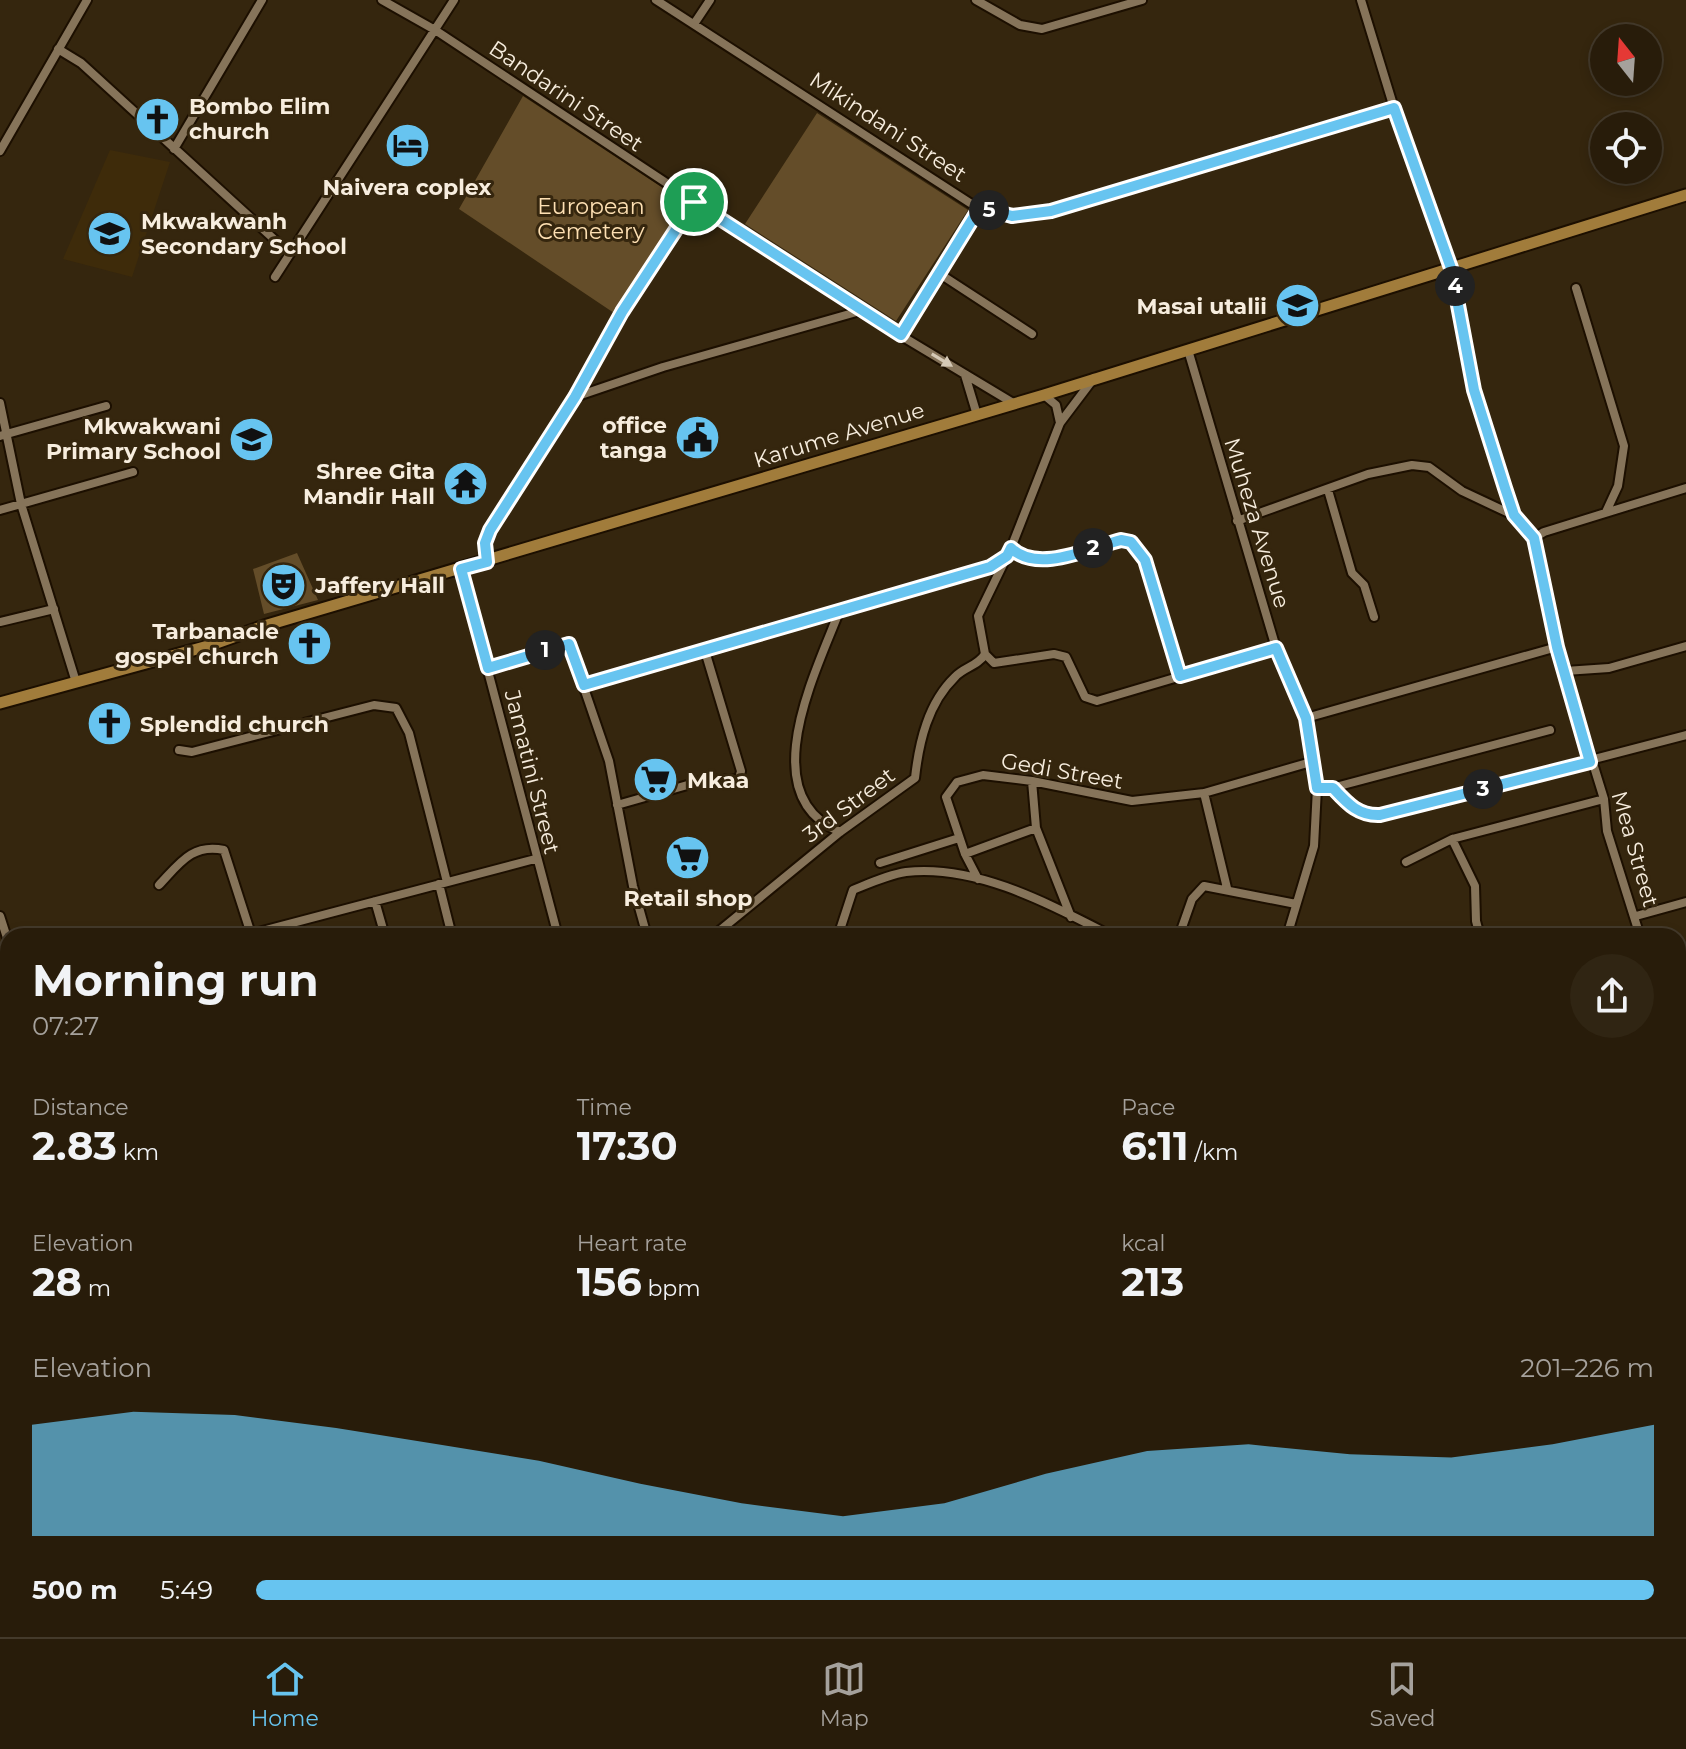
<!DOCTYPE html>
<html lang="en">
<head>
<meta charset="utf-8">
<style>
  :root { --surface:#281c0a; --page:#302513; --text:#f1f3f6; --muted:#a5a19c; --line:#443a2b; --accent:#67c4f0 }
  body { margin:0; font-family:Montserrat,sans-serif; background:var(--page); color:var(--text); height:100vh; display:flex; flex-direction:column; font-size:30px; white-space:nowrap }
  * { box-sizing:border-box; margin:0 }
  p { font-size:26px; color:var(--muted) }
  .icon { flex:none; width:44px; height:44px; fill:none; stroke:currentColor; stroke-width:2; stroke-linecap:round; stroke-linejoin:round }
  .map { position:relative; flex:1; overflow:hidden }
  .details { position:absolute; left:0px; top:928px; width:1686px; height:710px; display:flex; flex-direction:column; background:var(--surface); border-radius:24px 24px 0 0; box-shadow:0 4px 12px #0003,0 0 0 2px var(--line) }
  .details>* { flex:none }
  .needle { width:52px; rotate:343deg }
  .buttons { position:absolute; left:1590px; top:24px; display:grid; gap:16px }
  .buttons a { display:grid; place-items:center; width:72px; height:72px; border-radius:50%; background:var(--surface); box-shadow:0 4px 12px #0003,0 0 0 2px var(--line); font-size:40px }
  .pin { position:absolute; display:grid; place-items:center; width:68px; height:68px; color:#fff; margin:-34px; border:4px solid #fff; border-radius:50%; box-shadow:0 2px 8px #0007 }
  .km { position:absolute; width:40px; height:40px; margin:-20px; border-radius:50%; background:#222; color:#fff; font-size:22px; line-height:40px; text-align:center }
  .round { display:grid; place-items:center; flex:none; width:84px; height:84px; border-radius:42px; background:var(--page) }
  .head { display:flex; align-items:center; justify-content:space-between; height:136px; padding:0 32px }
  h1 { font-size:44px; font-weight:700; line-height:60px }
  .metrics { display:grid; grid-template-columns:repeat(3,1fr); gap:12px; height:136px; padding:8px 32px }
  .metrics div { display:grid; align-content:center }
  .metrics b { font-size:40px; font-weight:700 }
  .metrics small { font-size:22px; font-weight:400 }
  .metrics p { font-size:22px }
  .chart { height:224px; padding:16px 32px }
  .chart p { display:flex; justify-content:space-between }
  .chart svg { width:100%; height:144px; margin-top:8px; fill:var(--accent); opacity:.7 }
  ul { padding:0 32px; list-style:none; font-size:26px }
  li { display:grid; grid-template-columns:128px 96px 1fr; align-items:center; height:60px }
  li i { height:20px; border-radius:10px; background:var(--accent) }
  .menu { display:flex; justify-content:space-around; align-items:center; height:112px; border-top:2px solid var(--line); background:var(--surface); font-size:22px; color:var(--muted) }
  .menu a { display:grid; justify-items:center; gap:4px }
  .menu .on { color:var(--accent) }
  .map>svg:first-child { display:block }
</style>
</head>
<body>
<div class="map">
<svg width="1686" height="1637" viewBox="0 0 1686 1637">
  <rect width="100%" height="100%" fill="#35260e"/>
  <path fill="#3e2b0a" d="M110,150L170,162L132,277L63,259Z"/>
  <path fill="#644d29" d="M523,96L689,205L617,315L459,209Z
    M817,113L968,210L896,321L745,224Z
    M297,553L318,600L264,614L253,569Z"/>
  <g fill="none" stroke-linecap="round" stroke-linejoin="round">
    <defs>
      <path id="minor" d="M382,0L435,30L860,311L1013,403
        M656,0L970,203L1012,216L1051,211L1394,108
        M976,0L1020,25L1042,29L1142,0
        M1361,0L1394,108L1451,268L1474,390L1505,488L1514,515L1534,538L1557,647L1604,799L1607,831L1640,936
        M694,24L710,0
        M58,49L81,63L288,252
        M174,149L262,0
        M0,151L87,0
        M940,274L1032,334
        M275,277L454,0
        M1576,288L1624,446L1618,486L1606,512
        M901,335L980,207
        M1188,350L1276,648L1306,718L1317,788L1314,846L1287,936
        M965,375L977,415
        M1044,395L1056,405L1060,423
        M575,397L663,367L860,311
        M0,403L21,504L76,682
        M0,436L106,406
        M1328,490L1352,573L1364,585L1374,617
        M0,510L133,472
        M1237,521L1368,474L1412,465L1429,467L1462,491L1513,515
        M1534,538L1544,532L1686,488
        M1011,548C1037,574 1090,548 1121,540L1131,542L1145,560L1180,676
        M487,562L485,543L490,530L575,397L622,312L694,202
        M461,569L558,936
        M839,612C815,674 753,796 840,832
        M0,622L54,609
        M985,654L994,663L1054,654L1066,657L1085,697L1097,701L1276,648
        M488,668L569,644L609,761L633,886L647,936
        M1565,671L1609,668L1686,646
        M584,685L990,567L1006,557
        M1306,718L1557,647
        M179,750L192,752L374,705L396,708L409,733L447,882
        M1032,781L1036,828L1071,917
        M1317,788L1328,789L1550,730
        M1333,788C1347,803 1358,816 1380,815L1686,735
        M1204,793L1227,888
        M617,805L705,780L739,779L741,771L705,651
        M1452,839L1475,886L1476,921L1480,936
        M965,854L1036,828
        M1406,862L1452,839L1604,799
        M880,863L959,838
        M978,879L965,854L946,797L957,782L983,775L1032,781L1132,801L1204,793L1311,762
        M439,884L452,936
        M159,885C179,864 192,843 224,850L251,934
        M375,901L385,936
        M0,916L8,941
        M1636,916L1686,902
        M243,936L535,859
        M713,936L840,832L915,778C919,742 928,703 955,677C964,667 978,666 985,654L978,616L1011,548L1060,423L1094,378
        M838,936L853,890C870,883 887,875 906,872C977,864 1051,905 1112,936
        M1179,936L1192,899L1204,886L1296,904
        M1678,1015L1686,1012
        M1678,1042L1686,1066
        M0,1068L8,1066
        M1678,1128L1686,1126
        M0,1133L8,1131
        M0,1194L8,1191
        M1678,1250L1686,1248
        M0,1267L8,1265
        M0,1329L8,1327
        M1678,1352L1686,1350
        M1678,1380L1686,1454
        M0,1399L8,1397
        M0,1479L8,1508
        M0,1541L8,1538
        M1678,1554L1686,1558
        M0,1606L8,1604
        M1678,1623L1686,1627
        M43,1630L45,1637
        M184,1630L185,1637
        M420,1630L427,1637
        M1031,1630L1039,1637
        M1307,1630L1308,1637
        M100,1637L125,1630
        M313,1637L334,1630
        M531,1637L534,1630
        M635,1637L637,1630
        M729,1637L731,1630
        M955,1637L961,1630
        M1413,1637L1444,1630"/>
      <path id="major" d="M0,703L208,646L264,626L1044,395L1686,195"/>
    </defs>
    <use href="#minor" stroke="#1c0f00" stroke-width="12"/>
    <use href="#major" stroke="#1c0f00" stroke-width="15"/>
    <use href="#minor" stroke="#86745a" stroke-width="8"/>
    <use href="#major" stroke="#a17c3b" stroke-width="11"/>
  </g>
  <defs><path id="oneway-solid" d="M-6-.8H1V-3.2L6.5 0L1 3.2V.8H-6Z" transform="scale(2)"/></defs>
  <use fill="#d5c9b6" href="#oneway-solid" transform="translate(942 360) rotate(31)"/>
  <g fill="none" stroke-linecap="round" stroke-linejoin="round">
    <defs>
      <path id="route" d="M1394,108L1451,268L1474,390L1505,488L1514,515L1534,538L1557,647L1590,762L1380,815C1358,816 1347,803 1333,788H1317L1306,718L1276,648L1180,676L1145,560L1131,542L1121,540C1090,548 1037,574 1011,548L1007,556L990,567L584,685L569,644L488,668L461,569L487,562L485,543L490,530L575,397L622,312L694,202L901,335L980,207L1012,216L1051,211Z"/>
    </defs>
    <use href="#route" stroke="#fff" stroke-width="16"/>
    <use href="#route" stroke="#67c4f0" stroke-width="10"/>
  </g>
  <defs>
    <symbol id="church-disc" viewBox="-11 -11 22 22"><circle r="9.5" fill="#67c4f0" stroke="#35260e"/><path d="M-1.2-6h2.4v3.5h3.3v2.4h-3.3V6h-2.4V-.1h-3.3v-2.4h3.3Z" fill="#111"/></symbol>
    <symbol id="hotel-disc" viewBox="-11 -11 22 22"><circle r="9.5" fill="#67c4f0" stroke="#35260e"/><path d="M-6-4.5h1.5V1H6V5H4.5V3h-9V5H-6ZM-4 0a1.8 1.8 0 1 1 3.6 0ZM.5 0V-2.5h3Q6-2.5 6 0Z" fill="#111"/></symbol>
    <symbol id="school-disc" viewBox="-11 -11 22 22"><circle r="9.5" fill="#67c4f0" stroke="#35260e"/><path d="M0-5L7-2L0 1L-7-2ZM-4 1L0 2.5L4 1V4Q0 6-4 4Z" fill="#111"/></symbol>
    <symbol id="university-disc" viewBox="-11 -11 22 22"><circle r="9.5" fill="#67c4f0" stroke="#35260e"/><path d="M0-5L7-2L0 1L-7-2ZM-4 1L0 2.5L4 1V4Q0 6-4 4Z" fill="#111"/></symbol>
    <symbol id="civic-disc" viewBox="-11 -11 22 22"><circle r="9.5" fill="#67c4f0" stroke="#35260e"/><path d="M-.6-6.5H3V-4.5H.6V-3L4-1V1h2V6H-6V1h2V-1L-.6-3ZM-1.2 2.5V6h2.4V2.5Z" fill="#111"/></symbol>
    <symbol id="temple-disc" viewBox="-11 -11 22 22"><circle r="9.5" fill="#67c4f0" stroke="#35260e"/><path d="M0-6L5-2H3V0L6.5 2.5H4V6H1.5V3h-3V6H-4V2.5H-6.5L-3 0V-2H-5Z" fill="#111"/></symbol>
    <symbol id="theatre-disc" viewBox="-11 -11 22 22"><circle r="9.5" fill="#67c4f0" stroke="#35260e"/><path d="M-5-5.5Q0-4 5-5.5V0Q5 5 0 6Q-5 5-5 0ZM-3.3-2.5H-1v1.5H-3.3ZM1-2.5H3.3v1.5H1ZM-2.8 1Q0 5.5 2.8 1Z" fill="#111"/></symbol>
    <symbol id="supermarket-disc" viewBox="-11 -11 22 22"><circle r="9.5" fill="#67c4f0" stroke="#35260e"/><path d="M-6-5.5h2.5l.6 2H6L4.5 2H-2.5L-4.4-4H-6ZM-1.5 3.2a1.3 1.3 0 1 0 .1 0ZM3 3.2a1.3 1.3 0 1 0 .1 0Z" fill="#111"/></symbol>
  </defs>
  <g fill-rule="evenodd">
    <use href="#church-disc" x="132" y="94" width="51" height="51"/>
    <use href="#hotel-disc" x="382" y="120" width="51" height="51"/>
    <use href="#school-disc" x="84" y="208" width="51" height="51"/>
    <use href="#university-disc" x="1272" y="280" width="51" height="51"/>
    <use href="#civic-disc" x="672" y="412" width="51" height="51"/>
    <use href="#school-disc" x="226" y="414" width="51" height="51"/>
    <use href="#temple-disc" x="440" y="458" width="51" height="51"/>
    <use href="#theatre-disc" x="258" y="560" width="51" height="51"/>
    <use href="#church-disc" x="284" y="618" width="51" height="51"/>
    <use href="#church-disc" x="84" y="698" width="51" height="51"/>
    <use href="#supermarket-disc" x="630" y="754" width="51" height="51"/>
    <use href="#supermarket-disc" x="662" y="832" width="51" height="51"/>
  </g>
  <g text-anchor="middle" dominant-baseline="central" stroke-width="6" stroke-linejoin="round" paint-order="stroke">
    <g font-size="22" fill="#f7edde" stroke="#35260e">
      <text transform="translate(566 96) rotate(34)">Bandarini Street</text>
      <text transform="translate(888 127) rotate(33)">Mikindani Street</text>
      <text transform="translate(839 435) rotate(-17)">Karume Avenue</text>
      <text transform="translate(1257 523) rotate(73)">Muheza Avenue</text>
      <text transform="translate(1062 771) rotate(10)">Gedi Street</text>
      <text transform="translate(532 772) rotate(76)">Jamatini Street</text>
      <text transform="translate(849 805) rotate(-37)">3rd Street</text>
      <text transform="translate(1635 849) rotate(74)">Mea Street</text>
    </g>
    <g font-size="22" font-weight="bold" fill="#f7edde" stroke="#35260e" text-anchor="start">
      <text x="189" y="106">Bombo Elim<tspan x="189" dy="25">church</tspan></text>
      <text x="407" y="187" text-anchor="middle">Naivera coplex</text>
      <text x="141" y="221">Mkwakwanh<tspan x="141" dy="25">Secondary School</tspan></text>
      <text x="1267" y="306" text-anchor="end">Masai utalii</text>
      <text x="667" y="425" text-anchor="end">office<tspan x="667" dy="25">tanga</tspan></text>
      <text x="221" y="426" text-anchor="end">Mkwakwani<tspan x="221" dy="25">Primary School</tspan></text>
      <text x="435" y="471" text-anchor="end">Shree Gita<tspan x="435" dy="25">Mandir Hall</tspan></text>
      <text x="315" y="585">Jaffery Hall</text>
      <text x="279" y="631" text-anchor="end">Tarbanacle<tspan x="279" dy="25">gospel church</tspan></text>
      <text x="140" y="724">Splendid church</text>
      <text x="687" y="780">Mkaa</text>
      <text x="688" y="898" text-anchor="middle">Retail shop</text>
    </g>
    <g font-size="22" fill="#fee0b3" stroke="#35260e">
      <text x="591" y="206">European<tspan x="591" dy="25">Cemetery</tspan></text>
    </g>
  </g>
</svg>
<div class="buttons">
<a><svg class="needle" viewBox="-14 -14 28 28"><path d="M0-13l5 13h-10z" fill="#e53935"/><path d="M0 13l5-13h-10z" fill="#a5a19c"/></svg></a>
<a><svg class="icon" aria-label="locate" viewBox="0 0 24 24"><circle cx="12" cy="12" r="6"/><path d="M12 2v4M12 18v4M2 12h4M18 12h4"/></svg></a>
</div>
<div class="pin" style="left:694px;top:202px;background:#1e9e55"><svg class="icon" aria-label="arrive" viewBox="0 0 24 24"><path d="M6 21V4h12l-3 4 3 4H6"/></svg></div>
<b class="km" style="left:545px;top:650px">1</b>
<b class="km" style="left:1093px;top:548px">2</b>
<b class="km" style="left:1483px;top:789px">3</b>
<b class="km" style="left:1455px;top:286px">4</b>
<b class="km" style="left:989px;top:210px">5</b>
<section class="details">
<div class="head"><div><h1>Morning run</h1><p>07:27</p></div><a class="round"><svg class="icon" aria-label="share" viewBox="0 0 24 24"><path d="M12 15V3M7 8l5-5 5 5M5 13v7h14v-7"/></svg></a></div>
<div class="metrics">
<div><p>Distance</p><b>2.83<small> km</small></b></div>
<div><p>Time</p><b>17:30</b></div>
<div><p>Pace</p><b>6:11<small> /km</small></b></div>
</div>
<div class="metrics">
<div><p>Elevation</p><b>28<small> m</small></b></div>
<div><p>Heart rate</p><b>156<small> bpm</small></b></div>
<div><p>kcal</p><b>213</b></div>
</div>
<div class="chart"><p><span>Elevation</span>201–226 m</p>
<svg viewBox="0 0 160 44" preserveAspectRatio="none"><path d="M0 44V10L10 6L20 7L30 11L40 16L50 21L60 28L70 34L80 38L90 34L100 25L110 18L120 16L130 19L140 20L150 16L160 10V44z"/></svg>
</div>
<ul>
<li><b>500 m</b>5:49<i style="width:100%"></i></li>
</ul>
</section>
</div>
<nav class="menu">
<a class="on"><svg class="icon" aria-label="home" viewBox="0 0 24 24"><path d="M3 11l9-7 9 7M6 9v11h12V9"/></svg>Home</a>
<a><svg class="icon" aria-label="map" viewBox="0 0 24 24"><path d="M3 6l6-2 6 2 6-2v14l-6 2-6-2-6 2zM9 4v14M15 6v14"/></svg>Map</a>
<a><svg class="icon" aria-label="saved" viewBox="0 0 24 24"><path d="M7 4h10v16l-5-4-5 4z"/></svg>Saved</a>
</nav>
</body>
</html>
